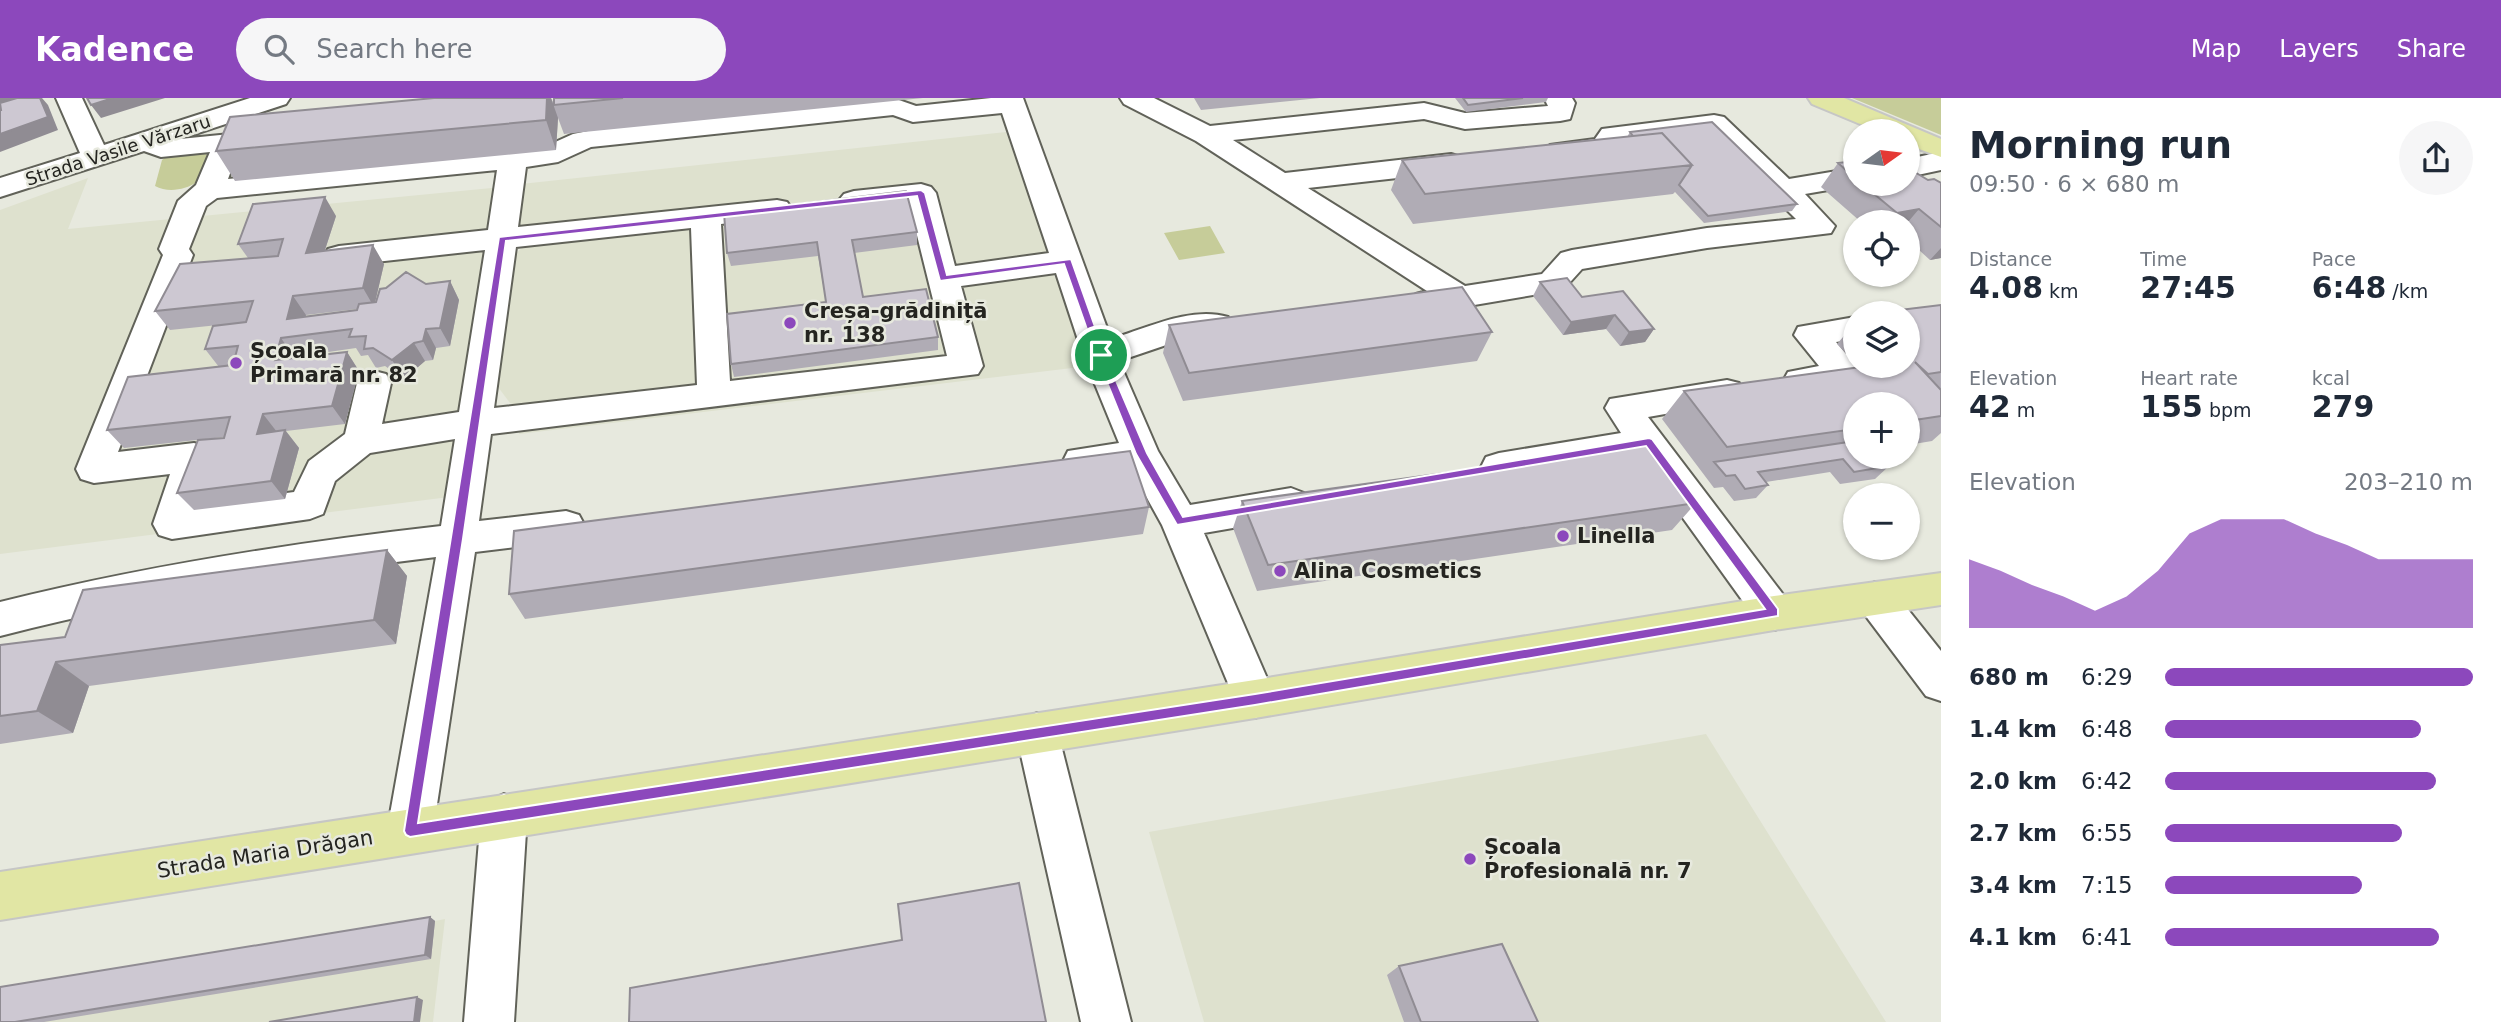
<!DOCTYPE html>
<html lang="en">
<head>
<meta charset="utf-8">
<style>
  :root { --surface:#fff; --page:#f6f6f7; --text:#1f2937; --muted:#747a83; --accent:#8c48bc }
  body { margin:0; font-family:"DejaVu Sans",sans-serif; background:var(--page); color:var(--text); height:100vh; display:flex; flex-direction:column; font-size:26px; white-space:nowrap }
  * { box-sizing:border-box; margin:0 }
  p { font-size:23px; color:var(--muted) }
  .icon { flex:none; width:38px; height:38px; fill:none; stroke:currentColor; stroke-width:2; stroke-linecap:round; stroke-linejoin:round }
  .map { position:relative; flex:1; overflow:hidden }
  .side { display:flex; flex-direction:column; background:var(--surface); width:560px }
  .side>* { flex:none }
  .needle { width:46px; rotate:76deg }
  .controls { position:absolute; left:1843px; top:21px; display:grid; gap:14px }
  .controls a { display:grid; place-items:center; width:77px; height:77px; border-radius:50%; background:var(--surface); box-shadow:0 2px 5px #0004; font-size:35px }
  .pin { position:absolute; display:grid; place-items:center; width:60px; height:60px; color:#fff; margin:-30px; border:4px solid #fff; border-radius:50%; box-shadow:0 2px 7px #0007 }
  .round { display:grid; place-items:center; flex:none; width:74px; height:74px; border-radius:37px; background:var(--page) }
  .summary { display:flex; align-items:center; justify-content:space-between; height:119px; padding:0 28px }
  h1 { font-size:38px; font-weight:800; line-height:52px }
  .stats { display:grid; grid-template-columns:repeat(3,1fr); gap:10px; height:119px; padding:7px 28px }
  .stats div { display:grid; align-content:center }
  .stats b { font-size:30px; font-weight:800 }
  .stats small { font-size:19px; font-weight:400 }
  .stats p { font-size:19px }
  .chart { height:196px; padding:14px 28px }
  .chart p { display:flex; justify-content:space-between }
  .chart svg { width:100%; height:126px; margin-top:7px; fill:var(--accent); opacity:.7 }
  ul { padding:0 28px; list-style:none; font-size:23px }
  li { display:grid; grid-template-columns:112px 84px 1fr; align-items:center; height:52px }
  li i { height:18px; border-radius:9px; background:var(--accent) }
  header { display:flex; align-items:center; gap:42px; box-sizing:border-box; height:98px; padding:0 35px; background:var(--accent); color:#fff }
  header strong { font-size:33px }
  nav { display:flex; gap:38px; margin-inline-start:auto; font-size:24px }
  .search { width:490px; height:63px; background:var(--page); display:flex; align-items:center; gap:18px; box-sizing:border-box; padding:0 24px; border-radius:38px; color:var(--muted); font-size:26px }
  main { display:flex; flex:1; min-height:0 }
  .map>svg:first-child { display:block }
</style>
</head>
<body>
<header>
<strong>Kadence</strong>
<div class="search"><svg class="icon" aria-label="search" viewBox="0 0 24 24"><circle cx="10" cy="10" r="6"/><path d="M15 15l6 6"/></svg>Search here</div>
<nav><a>Map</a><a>Layers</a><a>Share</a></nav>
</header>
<main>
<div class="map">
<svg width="1941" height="924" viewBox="0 0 1941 924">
  <rect width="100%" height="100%" fill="#e7e9de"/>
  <path fill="#dee1ce" d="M1006,34L1048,152L1036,158L1042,174L1053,177L1058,182L1089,268L519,336L523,310L510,305L498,289L512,159L524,148L525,132L515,123L521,86Z
    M88,80L68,131L502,89L449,399L0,456V112Z
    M1706,636L1886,924H1204L1149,734Z
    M445,821L433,924H0L435,823Z"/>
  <path fill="#c6cc99" d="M1852,0H1941V37Z
    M203,54L207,57L197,84C185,92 168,95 155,88L162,62L167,58Z
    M1210,128L1225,155L1179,162L1164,135Z"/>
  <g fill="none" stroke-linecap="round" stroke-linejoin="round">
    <defs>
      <path id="minor" d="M56,0H82L104,47L250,0H290L286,6L180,41L250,34L260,36L264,42L260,48L239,51L228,81L542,50L573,36L603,30L896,1L916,8L991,0H1023L1111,241C1147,230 1191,208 1228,219L1233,227L1228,235L1181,242L1119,263L1158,353L1190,407L1291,390L1304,395L1310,405L1304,415L1291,420L1204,435L1276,601L1270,614L1255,620L1240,614L1162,427L1131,371L1081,377L1068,373L1063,363L1068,353L1119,345L1083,257L1056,175L961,188L983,268L978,276L491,336L479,423L566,413L579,417L585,428L579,439L566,443L475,454L433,733L426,749L410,755L394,749L387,733L436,459C289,477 144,501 0,538V504C145,468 292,445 441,428L455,341L370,355L335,383L323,416L310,421L172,441L159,437L153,426L170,376L94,385L81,381L76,371L163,157L159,151L178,103L196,87L210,54L161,59L144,53L0,99V80L80,55ZM1002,15L1049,155L955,168L936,95L931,89L921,86L854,93L844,96L839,102L844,108L854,111L909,105L947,258L730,283L721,126L787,118L792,111L787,104L777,102L518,129L526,69L558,64L591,49L893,17L913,24ZM497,72L488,132L339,148L328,151L324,158L328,165L339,168L485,152L459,314L382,326L391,285L386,276L374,273L362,276L357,285L345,336L309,363L294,394L197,407L212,359L207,349L194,345L118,354L193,157L189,151L206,108L217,100ZM691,130L697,287L494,310L516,149Z
        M1120,0H1154L1210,28L1424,5L1465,15L1548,8L1544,0H1572L1575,5L1570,21L1560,23L1465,31L1424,21L1233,42L1285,75L1451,56L1461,59L1465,65L1461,71L1451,74L1308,90L1465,188L1542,176L1561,155L1572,152L1707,130L1796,121L1708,34L1621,44L1614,54C1595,59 1569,64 1550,59L1546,53L1550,47L1595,41L1602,31L1714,17L1724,19L1789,81L1855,70V86H1863L1805,96L1835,128L1831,135L1707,150L1582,171L1563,192L1427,215L1416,212L1411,204L1416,196L1427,193L1196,43L1124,6Z
        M1941,54V72L1908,79V61Z
        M1855,219V241L1836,244L1863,276L1858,285L1800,295L1788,292L1783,283L1788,274L1819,268L1794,237L1798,229Z
        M1727,282L1739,285L1744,294L1739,303L1648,319L1788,503L1794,515L1788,527L1774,532L1760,527L1639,359L1499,383L1486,379L1481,369L1486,359L1499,355L1621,335L1605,310L1610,301Z
        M1876,484L1890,489L1941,553V603L1926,598L1862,513L1856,501L1862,489Z
        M1037,615L1052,621L1058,635L1131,924H1081L1016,635L1022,621Z
        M504,696L520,703L527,718L514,924H464L481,718L488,703Z"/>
      <path id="major" d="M1808,0H1844L1941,41V59L1908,47V33H1877L1812,6Z
        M1941,475V507L1774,532L1255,620L0,822V774L1255,582L1774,498Z"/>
    </defs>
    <use href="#minor" stroke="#616259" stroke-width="4"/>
    <use href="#major" stroke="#c6c6c5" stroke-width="4"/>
    <use href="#minor" fill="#fff" fill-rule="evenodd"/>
    <use href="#major" fill="#e1e6a4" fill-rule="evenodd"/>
  </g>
  <path fill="#b0acb5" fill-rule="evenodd" d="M434,0H551L554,6V0H923L564,36L558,20L556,52L235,83L216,53Z
    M1194,0H1320L1201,12Z
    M1455,0H1548L1546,4L1466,14Z
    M1630,34L1797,106L1792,113L1704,125L1675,94L1673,96L1413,126L1391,92L1402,62L1627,39Z
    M1855,63V86L1941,85V160L1930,162L1908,142V124H1861L1821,89L1838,65Z
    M724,115L917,134V147L854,155L863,199L938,239V252L734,279L731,266L826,204L818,158L731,168L727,155Z
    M336,118L325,152L384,166L375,204L426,186L450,183L459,202L450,248L436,250L433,262L425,263L404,281L385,268L376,270L368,257L361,258L356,250L294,259V260L347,254L359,273L345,326L286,333L299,350L285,401L194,412L177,395L224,339L124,350L107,332L219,269L205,251L228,226L170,232L155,213L248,160L238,146ZM357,211V212L305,219L306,217Z
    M1540,184L1582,199L1654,231L1645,244L1620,248L1606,231L1563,237L1533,198Z
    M1941,207V335L1932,343L1908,347V306H1855V359L1889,368L1875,381L1840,386L1830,374L1766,384L1768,387L1756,400L1734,403L1723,389L1714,390L1662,321L1684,293L1858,269L1857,268H1908Z
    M1855,225V265L1837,246Z
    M1169,227L1492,234L1477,263L1183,303L1163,255Z
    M1242,403L1696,405L1672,432L1257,493L1233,430Z
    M1149,409L1143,436L525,521L509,496Z
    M387,452L407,478L396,546L89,588L73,635L0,646V547L65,539Z
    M430,819L435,823L431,861L44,924H0Z
    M1399,868L1538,924H1404L1387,877Z"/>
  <path fill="#908c93" d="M0,0H38L0,10Z
    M40,0H42L48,7L58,32L0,54V36Z
    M113,0H165L101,20L91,7Z
    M547,0H551L558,20L556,52L546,22Z
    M325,99L336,118L318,173L306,155Z
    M1919,111L1908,124H1889L1897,115Z
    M373,147L384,166L374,209L363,190Z
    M1941,150V160L1930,162Z
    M450,183L459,202L450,248L440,230Z
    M293,198L306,217L300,238L287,221Z
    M1615,217L1606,231L1563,237L1571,224Z
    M426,231L436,250L433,262L423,243Z
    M1654,231L1645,244L1620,248L1629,234Z
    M281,240L294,259L288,281L275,262Z
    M414,245L425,263L404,281L392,262Z
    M347,254L359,273L345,326L332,308Z
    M263,316L277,334L257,336Z
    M285,332L299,350L285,401L271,383Z
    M387,452L407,478L396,546L374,522Z
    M56,564L89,588L73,635L37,613Z
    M430,819L435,823L431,861L425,857Z
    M417,899L423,902L420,924H414Z"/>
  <path fill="#cdc8d2" stroke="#908c93" stroke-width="2" d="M17,0H40L48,19L0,36V12H1L0,5Z
    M87,0H113L91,7Z
    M434,0H547L546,22L216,53L230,19Z
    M554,0H623L554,7Z
    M1463,0H1523L1468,7Z
    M1712,24L1797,106L1708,118L1679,87L1692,67L1662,35L1633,38L1630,34Z
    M1662,35L1692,67L1425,96L1402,62Z
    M1855,63V80L1838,65Z
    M1908,70L1928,82L1934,81L1941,85V129L1919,111L1897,115L1862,86H1908Z
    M906,93L917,134L852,142L863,199L926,191L938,239L731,266L727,216L826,204L817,144L727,155L724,115Z
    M325,99L306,155L373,147L363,190L293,198L287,221L357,212L359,206L376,204L380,191L386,190L406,174L426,186L450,183L440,230L426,231L423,243L414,245L392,262L373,250L364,251L366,238L349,239L352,231L281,240L275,262L347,254L332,308L263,316L257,336L285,332L271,383L177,395L198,342L224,340L230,319L107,332L128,279L233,267L238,248L205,251L213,228L246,224L253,203L155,213L180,166L278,158L283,141L238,146L253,106Z
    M1567,180L1582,199L1623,193L1654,231L1629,234L1615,217L1571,224L1540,184Z
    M1462,189L1492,234L1189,275L1169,227Z
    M1941,207V274L1928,276L1915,264L1941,292V318L1908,323V306H1855V331L1727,349L1684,293L1868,268H1908V215H1875Z
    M1855,343V359H1880L1889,368L1854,374L1843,361L1758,374L1768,387L1745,391L1735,377L1726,378L1714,364Z
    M1654,346L1696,405L1268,467L1242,403Z
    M1130,353L1149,409L509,496L514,433Z
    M387,452L374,522L56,564L37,613L0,618V547L65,539L83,492Z
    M1019,785L1046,924H629L630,890L902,842L898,806Z
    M430,819L425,857L15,924H0V889Z
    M1502,846L1538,924H1421L1399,868Z
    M417,899L414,924H269Z"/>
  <path fill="#8c48bc" stroke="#fff" stroke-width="2" fill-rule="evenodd" d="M921,92L925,95L947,177L1071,161L1105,257L1147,355L1183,419L1649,340L1652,341L1778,511V518L1255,607L410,739L406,737L404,733L499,139ZM917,98L940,183L1064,166L1096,257L1136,356L1177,427L1646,348L1765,511L1255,596L418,725L463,441L506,143Z"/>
  <g fill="#8c48bc" stroke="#e7e9de" stroke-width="2.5">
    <circle cx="790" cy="225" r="7"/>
    <circle cx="236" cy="265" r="7"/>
    <circle cx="1563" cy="438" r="7"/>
    <circle cx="1280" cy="473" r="7"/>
    <circle cx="1470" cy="761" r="7"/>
  </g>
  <g text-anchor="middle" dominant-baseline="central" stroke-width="5" stroke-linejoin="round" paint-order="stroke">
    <g font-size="18" fill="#242420" stroke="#e7e9de">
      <text transform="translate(118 52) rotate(-18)">Strada Vasile Vărzaru</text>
    </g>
    <g font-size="21" font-weight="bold" fill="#242420" stroke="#e7e9de" text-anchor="start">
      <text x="804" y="213">Creșa-grădiniță<tspan x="804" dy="24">nr. 138</tspan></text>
      <text x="250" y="253">Școala<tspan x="250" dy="24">Primară nr. 82</tspan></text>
      <text x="1577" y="438">Linella</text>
      <text x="1294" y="473">Alina Cosmetics</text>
      <text x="1484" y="749">Școala<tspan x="1484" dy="24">Profesională nr. 7</tspan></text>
    </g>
    <g font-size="21" fill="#242420" stroke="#e7e9de">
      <text transform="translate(265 756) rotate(-9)">Strada Maria Drăgan</text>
    </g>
  </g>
</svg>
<div class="controls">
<a><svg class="needle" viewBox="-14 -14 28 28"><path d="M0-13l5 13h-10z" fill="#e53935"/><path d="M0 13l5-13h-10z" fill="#747a83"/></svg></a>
<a><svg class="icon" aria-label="locate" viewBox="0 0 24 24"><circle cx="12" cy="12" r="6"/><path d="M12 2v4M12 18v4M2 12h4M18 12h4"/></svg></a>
<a><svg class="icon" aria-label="layers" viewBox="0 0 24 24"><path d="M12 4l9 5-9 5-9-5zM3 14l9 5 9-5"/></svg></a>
<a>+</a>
<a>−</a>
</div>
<div class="pin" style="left:1101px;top:257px;background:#1e9e55"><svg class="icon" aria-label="arrive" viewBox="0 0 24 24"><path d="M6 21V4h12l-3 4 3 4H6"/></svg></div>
</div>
<section class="side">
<div class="summary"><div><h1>Morning run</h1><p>09:50 · 6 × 680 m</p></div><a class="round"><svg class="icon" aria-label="share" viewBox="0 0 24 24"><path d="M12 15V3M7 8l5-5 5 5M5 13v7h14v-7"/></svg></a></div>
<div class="stats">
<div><p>Distance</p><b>4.08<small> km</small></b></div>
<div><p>Time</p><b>27:45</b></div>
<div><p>Pace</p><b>6:48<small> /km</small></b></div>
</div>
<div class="stats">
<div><p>Elevation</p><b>42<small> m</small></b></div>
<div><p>Heart rate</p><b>155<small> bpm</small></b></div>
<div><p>kcal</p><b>279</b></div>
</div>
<div class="chart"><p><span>Elevation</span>203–210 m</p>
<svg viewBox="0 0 160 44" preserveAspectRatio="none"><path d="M0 44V20L10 24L20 29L30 33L40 38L50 33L60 24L70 11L80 6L90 6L100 6L110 11L120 15L130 20L140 20L150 20L160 20V44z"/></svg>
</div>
<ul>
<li><b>680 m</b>6:29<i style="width:100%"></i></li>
<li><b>1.4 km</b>6:48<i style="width:83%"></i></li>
<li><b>2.0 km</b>6:42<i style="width:88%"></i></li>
<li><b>2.7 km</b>6:55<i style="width:77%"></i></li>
<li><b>3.4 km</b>7:15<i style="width:64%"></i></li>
<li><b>4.1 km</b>6:41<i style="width:89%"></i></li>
</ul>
</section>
</main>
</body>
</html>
